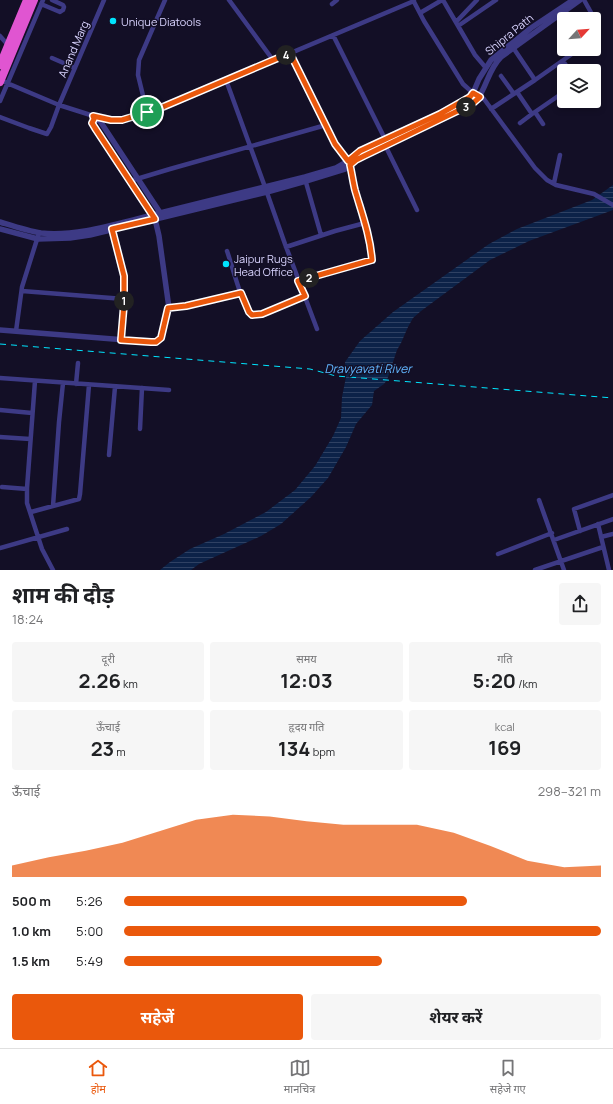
<!DOCTYPE html>
<html lang="hi">
<head>
<meta charset="utf-8">
<style>
  :root { --surface:#fff; --page:#f6f6f6; --text:#202124; --muted:#757577; --line:#e0e0e0; --accent:#ea580c }
  body { margin:0; font-family:Manrope,"Noto Sans Devanagari",sans-serif; background:var(--page); color:var(--text); height:100vh; display:flex; flex-direction:column; font-size:15px; white-space:nowrap }
  * { box-sizing:border-box; margin:0 }
  p { font-size:13px; color:var(--muted) }
  .icon { flex:none; width:22px; height:22px; fill:none; stroke:currentColor; stroke-width:2; stroke-linecap:round; stroke-linejoin:round }
  .map { position:relative; height:570px; overflow:hidden }
  .drawer { display:flex; flex-direction:column; background:var(--surface); flex:1 }
  .drawer>* { flex:none }
  .needle { width:26px; rotate:64deg }
  .tools { position:absolute; left:557px; top:12px; display:grid; gap:8px }
  .tools a { display:grid; place-items:center; width:44px; height:44px; border-radius:4px; background:var(--surface); box-shadow:0 2px 6px #0003; font-size:20px }
  .pin { position:absolute; display:grid; place-items:center; width:34px; height:34px; color:#fff; margin:-17px; border:2px solid #fff; border-radius:50%; box-shadow:0 1px 4px #0007 }
  .km { position:absolute; width:20px; height:20px; margin:-10px; border-radius:50%; background:#222; color:#fff; font-size:11px; line-height:20px; text-align:center }
  .round { display:grid; place-items:center; flex:none; width:42px; height:42px; border-radius:4px; background:var(--page) }
  .head { display:flex; align-items:center; justify-content:space-between; height:68px; padding:0 12px }
  h1 { font-size:22px; font-weight:700; line-height:30px }
  .metrics { display:grid; grid-template-columns:repeat(3,1fr); gap:6px; height:68px; padding:4px 12px }
  .metrics div { display:grid; align-content:center; border-radius:4px; background:var(--page); text-align:center }
  .metrics b { font-size:20px; font-weight:700 }
  .metrics small { font-size:11px; font-weight:400 }
  .metrics p { font-size:11px }
  .chart { height:112px; padding:8px 12px }
  .chart p { display:flex; justify-content:space-between }
  .chart svg { width:100%; height:72px; margin-top:4px; fill:var(--accent); opacity:.7 }
  .button { display:flex; gap:8px; margin-top:auto; padding:8px 12px }
  .button a { flex:1; height:46px; border-radius:4px; background:var(--accent); color:#fff; font-size:16px; font-weight:700; line-height:46px; text-align:center }
  .button a+a { background:var(--page); color:var(--text) }
  ul { padding:0 12px; list-style:none; font-size:13px }
  li { display:grid; grid-template-columns:64px 48px 1fr; align-items:center; height:30px }
  li i { height:10px; border-radius:5px; background:var(--accent) }
  .tab-bar { display:flex; justify-content:space-around; align-items:center; height:56px; border-top:1px solid var(--line); background:var(--surface); font-size:11px; color:var(--muted) }
  .tab-bar a { display:grid; justify-items:center; gap:2px }
  .tab-bar .selected { color:var(--accent) }
  .map>svg:first-child { display:block }
</style>
</head>
<body>
<div class="map">
<svg width="613" height="570" viewBox="0 0 613 570">
  <defs>
    <pattern id="water-rules" width="6" height="5" patternUnits="userSpaceOnUse"><rect width="6" height="5" fill="#0c2248"/><path d="M0 2.5h6" fill="none" stroke="#2f4163"/></pattern>
  </defs>
  <rect width="100%" height="100%" fill="#130f26"/>
  <path fill="url(#water-rules)" d="M613,185V210L529,241L490,260L421,311L413,318L408,327L401,343L397,350L387,380L384,384L374,391L372,405L356,424L346,447L328,478L311,497L281,524L261,536L199,564L191,570H160L170,562L190,549L224,534L266,512L295,490L315,466L333,436L341,418L342,397L346,377L345,362L360,341L393,312L489,244L517,229L592,200Z"/>
  <g fill="none" stroke-linecap="round" stroke-linejoin="round">
    <path stroke="#3d3a85" stroke-width="4.5" d="M229,0L273,60
      M413,0L424,21L463,84L473,93L484,99L535,168L547,180L556,185L594,194L613,205
      M443,0L475,55L486,68
      M584,0L593,16L594,19
      M41,4L60,12L63,10L64,7L63,5L52,0
      M332,4L337,0
      M420,13L442,0
      M594,20L596,29L594,35
      M456,22L477,0
      M458,26L496,0
      M333,35L385,139
      M0,36L8,45
      M512,46L535,80
      M290,53L335,144L348,161L350,165L355,191L367,228L372,250V260L298,281
      M52,58L75,68
      M563,61L570,71
      M501,76L514,94
      M0,80L59,105L100,118L122,120L158,109L414,1
      M226,80L265,187L285,244L317,329
      M517,92L532,114L564,92
      M0,101L43,0
      M491,109L535,80L579,49
      M147,112L138,75L139,60L165,0
      M535,112L543,124
      M0,117L29,128L47,134L51,127L59,105L104,0
      M520,123L532,114
      M384,143L417,210
      M305,179L321,235
      M130,181L170,169L326,125
      M554,183L560,155
      M112,227C120,251 125,277 124,303C124,315 122,327 121,340
      M286,247L335,231L365,223
      M227,251C233,268 241,303 252,315L262,314L305,297
      M22,291L124,299
      M169,308L186,306L241,293
      M16,331L22,287L39,233
      M0,378L169,390
      M35,381L27,488V503L42,549L53,570
      M76,384L78,363
      M0,410L32,413
      M140,429L142,388
      M0,437L30,439
      M109,455L115,387
      M2,487L27,489
      M539,500L564,570
      M53,506L59,422L63,383
      M31,512L79,499L80,494L89,385
      M598,524L609,570
      M580,531L574,509L613,495
      M601,537L613,534
      M554,540L613,519
      M0,548L67,529
      M498,554L552,533
      M535,570L603,547"/>
    <path stroke="#3d3a85" stroke-width="5.5" d="M94,119L100,121L161,214
      M0,222C13,226 28,231 41,233C77,237 119,223 153,215L160,213L305,177L336,168L343,164L360,151L440,113L470,97L473,93L479,79L491,60L531,28L573,0
      M0,229L38,239L70,238L90,235L267,192L306,181L345,169L356,160L472,104C487,92 486,72 501,57L580,0
      M0,330L151,342L156,341L161,338L169,308L159,236L155,219L95,128L92,123L94,119L93,116"/>
    <path stroke="#e055d1" stroke-width="8" d="M0,65L27,0
      M0,82L34,0"/>
    <path stroke="#00e5ff" stroke-width="1" stroke-dasharray="6 5" stroke-linecap="butt" d="M0,344L310,369L336,376L613,398"/>
  </g>
  <g fill="none" stroke-linecap="round" stroke-linejoin="round">
    <defs>
      <path id="route" d="M290,53L335,144L348,161L360,151L440,114L470,97L473,93L480,97L472,104L364,156L356,160L350,165C352,174 353,182 355,190C362,214 370,235 372,260L298,281L305,296L262,314L252,315L249,312L241,293L186,306L168,308L161,338L156,342H151L121,340L124,304V276L112,229L155,219L95,128L92,123L94,119L93,116L111,120H122L158,109Z"/>
    </defs>
    <use href="#route" stroke="#fff" stroke-width="8"/>
    <use href="#route" stroke="#ea580c" stroke-width="5"/>
  </g>
  <g fill="#00e5ff" stroke="#130f26" stroke-width="1.5">
    <circle cx="113" cy="21" r="4"/>
    <circle cx="226" cy="264" r="4"/>
  </g>
  <g text-anchor="middle" dominant-baseline="central" stroke-width="3" stroke-linejoin="round" paint-order="stroke">
    <g font-size="11" fill="#d9d4ff" stroke="#130f26" text-anchor="start">
      <text x="121" y="21">Unique Diatools</text>
      <text x="234" y="258">Jaipur Rugs<tspan x="234" dy="13">Head Office</tspan></text>
    </g>
    <g font-size="11" fill="#d9d4ff" stroke="#130f26">
      <text transform="translate(509 34) rotate(-39)">Shipra Path</text>
      <text transform="translate(73 49) rotate(-67)">Anand Marg</text>
    </g>
    <g font-size="12" font-style="italic" fill="#62b6ff" stroke="#130f26">
      <text x="368" y="368">Dravyavati River</text>
    </g>
  </g>
</svg>
<div class="tools">
<a><svg class="needle" viewBox="-14 -14 28 28"><path d="M0-13l5 13h-10z" fill="#e53935"/><path d="M0 13l5-13h-10z" fill="#757577"/></svg></a>
<a><svg class="icon" aria-label="layers" viewBox="0 0 24 24"><path d="M12 4l9 5-9 5-9-5zM3 14l9 5 9-5"/></svg></a>
</div>
<div class="pin" style="left:147px;top:112px;background:#1e9e55"><svg class="icon" aria-label="arrive" viewBox="0 0 24 24"><path d="M6 21V4h12l-3 4 3 4H6"/></svg></div>
<b class="km" style="left:124px;top:301px">1</b>
<b class="km" style="left:309px;top:278px">2</b>
<b class="km" style="left:466px;top:107px">3</b>
<b class="km" style="left:286px;top:55px">4</b>
</div>
<section class="drawer">
<div class="head"><div><h1>शाम की दौड़</h1><p>18:24</p></div><a class="round"><svg class="icon" aria-label="share" viewBox="0 0 24 24"><path d="M12 15V3M7 8l5-5 5 5M5 13v7h14v-7"/></svg></a></div>
<div class="metrics">
<div><p>दूरी</p><b>2.26<small> km</small></b></div>
<div><p>समय</p><b>12:03</b></div>
<div><p>गति</p><b>5:20<small> /km</small></b></div>
</div>
<div class="metrics">
<div><p>ऊँचाई</p><b>23<small> m</small></b></div>
<div><p>हृदय गति</p><b>134<small> bpm</small></b></div>
<div><p>kcal</p><b>169</b></div>
</div>
<div class="chart"><p><span>ऊँचाई</span>298–321 m</p>
<svg viewBox="0 0 160 44" preserveAspectRatio="none"><path d="M0 44V37L10 32L20 28L30 23L40 16L50 9L60 6L70 7L80 10L90 12L100 12L110 12L120 17L130 25L140 34L150 38L160 37V44z"/></svg>
</div>
<ul>
<li><b>500 m</b>5:26<i style="width:72%"></i></li>
<li><b>1.0 km</b>5:00<i style="width:100%"></i></li>
<li><b>1.5 km</b>5:49<i style="width:54%"></i></li>
</ul>
<div class="button"><a>सहेजें</a><a>शेयर करें</a></div>
</section>
<nav class="tab-bar">
<a class="selected"><svg class="icon" aria-label="home" viewBox="0 0 24 24"><path d="M3 11l9-7 9 7M6 9v11h12V9"/></svg>होम</a>
<a><svg class="icon" aria-label="map" viewBox="0 0 24 24"><path d="M3 6l6-2 6 2 6-2v14l-6 2-6-2-6 2zM9 4v14M15 6v14"/></svg>मानचित्र</a>
<a><svg class="icon" aria-label="saved" viewBox="0 0 24 24"><path d="M7 4h10v16l-5-4-5 4z"/></svg>सहेजे गए</a>
</nav>
</body>
</html>
